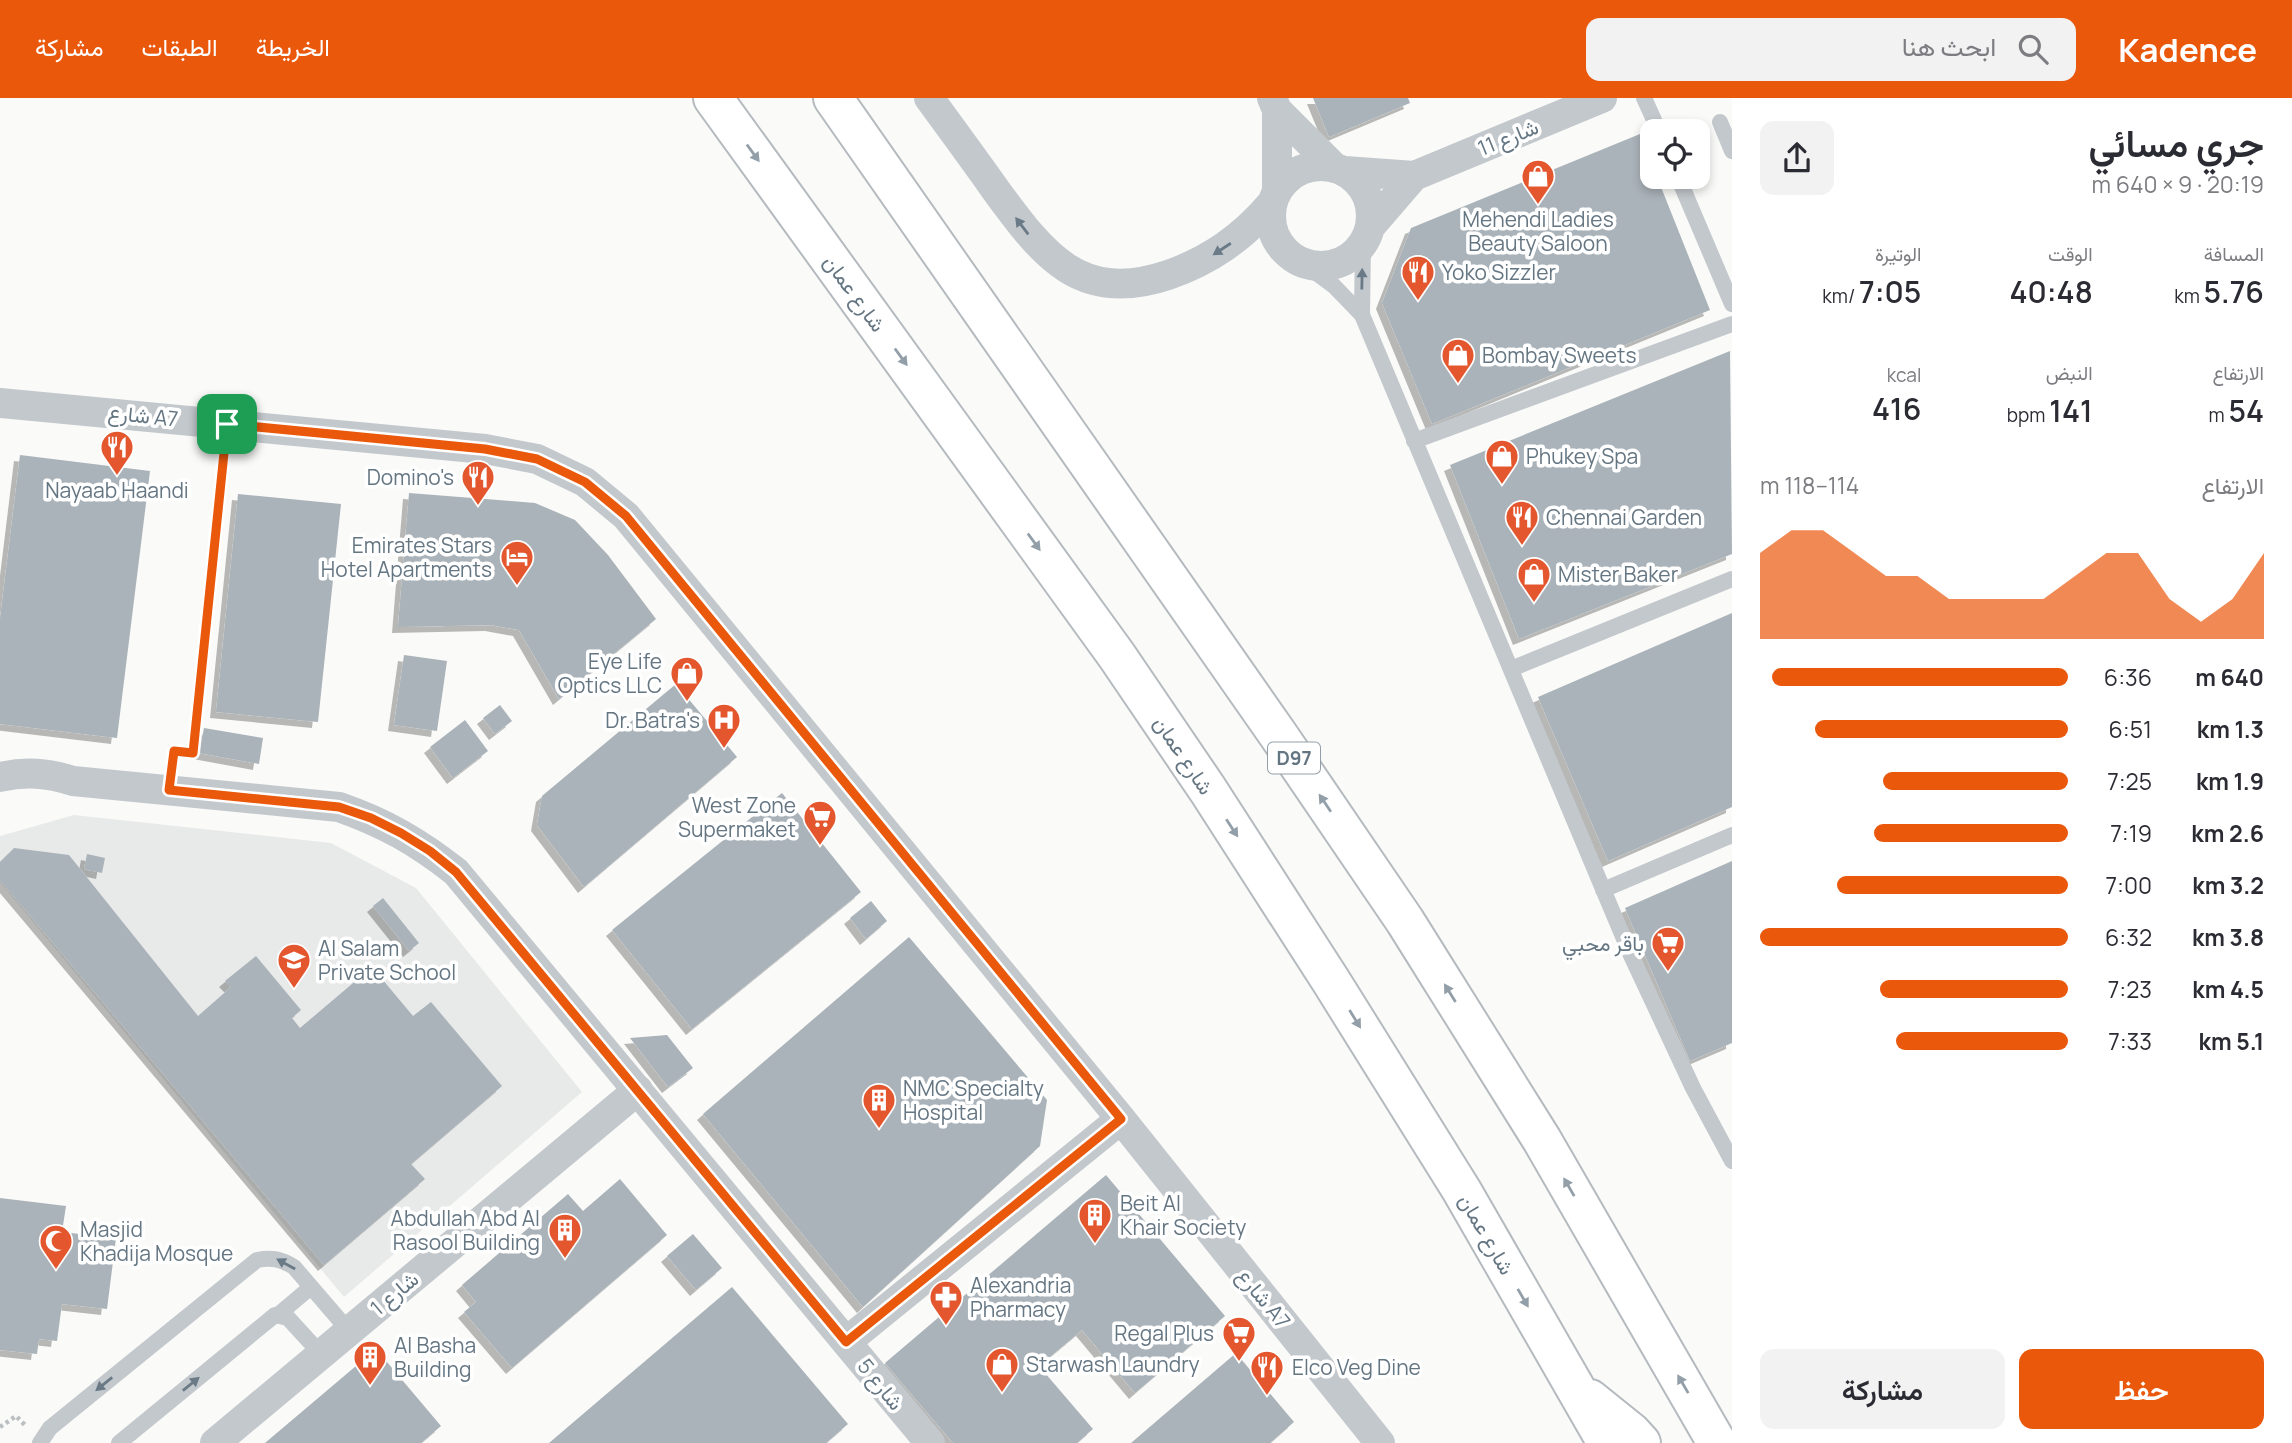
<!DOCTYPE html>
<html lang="ar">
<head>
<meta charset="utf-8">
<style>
  :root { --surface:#fff; --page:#f2f2f3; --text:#2b2b33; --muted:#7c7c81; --accent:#ea580c }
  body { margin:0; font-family:Manrope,Vazirmatn,sans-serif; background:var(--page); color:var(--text); direction:rtl; height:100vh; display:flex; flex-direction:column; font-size:26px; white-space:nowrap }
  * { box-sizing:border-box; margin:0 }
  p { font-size:23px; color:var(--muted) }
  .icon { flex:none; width:38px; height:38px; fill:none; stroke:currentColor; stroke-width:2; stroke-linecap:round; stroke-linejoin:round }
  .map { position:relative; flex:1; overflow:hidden; direction:ltr }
  .sheet { display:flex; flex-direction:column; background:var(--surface); width:560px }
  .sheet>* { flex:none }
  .buttons { position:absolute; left:1640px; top:21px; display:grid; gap:14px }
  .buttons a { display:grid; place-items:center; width:70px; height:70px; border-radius:14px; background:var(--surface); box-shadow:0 4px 10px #0003; font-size:35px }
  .pin { position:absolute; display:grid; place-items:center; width:60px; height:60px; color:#fff; margin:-30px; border-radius:14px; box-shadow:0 4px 10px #0006 }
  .round { display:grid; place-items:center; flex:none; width:74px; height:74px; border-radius:14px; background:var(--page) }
  .headline { display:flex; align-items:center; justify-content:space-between; height:119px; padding:0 28px }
  h1 { font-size:38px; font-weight:600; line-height:52px }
  .metrics { display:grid; grid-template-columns:repeat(3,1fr); gap:10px; height:119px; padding:7px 28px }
  .metrics div { display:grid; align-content:center }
  .metrics b { font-size:30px; font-weight:600 }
  .metrics small { font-size:19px; font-weight:400 }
  .metrics p { font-size:19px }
  .chart { height:196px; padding:14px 28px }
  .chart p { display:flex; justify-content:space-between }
  .chart svg { width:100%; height:126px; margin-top:7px; fill:var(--accent); opacity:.7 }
  .cta { display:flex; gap:14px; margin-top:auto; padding:14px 28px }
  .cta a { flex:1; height:80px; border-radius:14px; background:var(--accent); color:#fff; font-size:28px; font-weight:600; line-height:80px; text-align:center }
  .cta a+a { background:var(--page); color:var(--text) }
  ul { padding:0 28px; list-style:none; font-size:23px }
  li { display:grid; grid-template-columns:112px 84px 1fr; align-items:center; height:52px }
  li i { height:18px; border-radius:9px; background:var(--accent) }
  header { display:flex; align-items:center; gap:42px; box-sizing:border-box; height:98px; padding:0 35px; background:var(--accent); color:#fff }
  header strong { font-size:33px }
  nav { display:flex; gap:38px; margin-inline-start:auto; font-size:24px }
  .search { width:490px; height:63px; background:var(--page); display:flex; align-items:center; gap:18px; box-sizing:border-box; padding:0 24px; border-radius:14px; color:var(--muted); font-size:26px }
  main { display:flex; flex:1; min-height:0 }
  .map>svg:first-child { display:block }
</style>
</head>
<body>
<header>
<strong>Kadence</strong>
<div class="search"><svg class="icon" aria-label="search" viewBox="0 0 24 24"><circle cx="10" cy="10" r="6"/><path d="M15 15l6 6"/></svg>ابحث هنا</div>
<nav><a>الخريطة</a><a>الطبقات</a><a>مشاركة</a></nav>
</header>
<main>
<section class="sheet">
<div class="headline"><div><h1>جري مسائي</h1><p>20:19 · 9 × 640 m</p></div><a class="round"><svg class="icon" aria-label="share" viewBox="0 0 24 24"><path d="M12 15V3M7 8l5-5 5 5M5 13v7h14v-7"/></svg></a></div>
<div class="metrics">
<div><p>المسافة</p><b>5.76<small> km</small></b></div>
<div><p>الوقت</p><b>40:48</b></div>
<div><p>الوتيرة</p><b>7:05<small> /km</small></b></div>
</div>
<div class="metrics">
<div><p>الارتفاع</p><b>54<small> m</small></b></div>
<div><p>النبض</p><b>141<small> bpm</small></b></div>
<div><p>kcal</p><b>416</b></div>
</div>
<div class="chart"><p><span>الارتفاع</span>114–118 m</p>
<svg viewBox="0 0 160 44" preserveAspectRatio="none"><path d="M0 44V14L10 6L20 6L30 14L40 22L50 22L60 30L70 30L80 30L90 30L100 22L110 14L120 14L130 30L140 38L150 30L160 14V44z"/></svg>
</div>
<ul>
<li><b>640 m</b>6:36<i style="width:96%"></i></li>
<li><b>1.3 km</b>6:51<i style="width:82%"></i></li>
<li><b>1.9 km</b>7:25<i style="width:60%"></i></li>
<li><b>2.6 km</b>7:19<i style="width:63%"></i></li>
<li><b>3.2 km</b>7:00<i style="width:75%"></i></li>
<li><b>3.8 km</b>6:32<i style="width:100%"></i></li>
<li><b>4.5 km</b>7:23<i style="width:61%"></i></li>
<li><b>5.1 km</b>7:33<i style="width:56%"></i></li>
</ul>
<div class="cta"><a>حفظ</a><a>مشاركة</a></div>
</section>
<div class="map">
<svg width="1732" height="1345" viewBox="0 0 1732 1345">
  <defs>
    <filter id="shadow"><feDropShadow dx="-6" dy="6" stdDeviation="0" flood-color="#0004"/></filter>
  </defs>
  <rect width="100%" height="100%" fill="#fafaf8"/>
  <path fill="#e8e9e9" d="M74,717L331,745L416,790L582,994L344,1199L0,784V738Z"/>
  <path fill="#aab3b9" filter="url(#shadow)" d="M1313,0H1408L1410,5L1329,39Z
    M1640,36L1652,66V79H1657L1710,212L1432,326L1382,205L1411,130Z
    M1730,253L1732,456L1519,541L1450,367Z
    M20,357L150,373L117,640L0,626V521Z
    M409,395L535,405L575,422L608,457L656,521L559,601L519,532L491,527L398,529Z
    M238,396L341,406L318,624L216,614Z
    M1732,515V709L1608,763L1538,599Z
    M404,557L447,563L437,633L394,627Z
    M676,586L737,659L584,789L537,727L542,698Z
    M500,607L512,623L495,636L483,620Z
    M465,622L488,653L453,680L430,649Z
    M204,630L263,640L259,666L199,655Z
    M782,695L861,794L692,931L612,832Z
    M14,750L69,757L198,918L231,889L225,883L256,858L301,912L292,920L300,930L372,869L413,918L431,904L502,988L411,1066L425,1081L324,1167L0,782V764Z
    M87,756L105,760L102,775L84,771Z
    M1732,763V945L1690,963L1625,810Z
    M383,800L419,845L409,853L373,808Z
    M871,803L887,823L866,841L850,820Z
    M909,839L1047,1002L1040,1048L863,1209L703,1016Z
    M667,937L693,970L668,989L630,940Z
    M1106,1077L1225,1218L1135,1295L1082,1232L1039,1268L1093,1331L1077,1345H953L885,1265Z
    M620,1081L667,1137L512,1270L464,1214L476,1204L462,1187L568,1096L583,1113Z
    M0,1100L66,1108L62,1134L116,1140L107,1211L62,1206L57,1243L39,1241L37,1256L0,1252Z
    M693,1136L722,1170L696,1192L667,1158Z
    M732,1189L848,1326L826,1345H549Z
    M376,1251L441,1328L421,1345H265Z
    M1236,1255L1294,1324L1270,1345H1131Z"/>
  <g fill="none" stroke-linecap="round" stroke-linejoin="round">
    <defs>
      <path id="primary" d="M713,0L1117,558L1208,692L1331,883L1462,1093L1607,1345
        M833,0L1279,638L1405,823L1542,1042L1717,1345
        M1590,1301L1631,1334L1641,1345"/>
    </defs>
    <use href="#primary" stroke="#b5babe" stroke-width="42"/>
    <path stroke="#bbbfc2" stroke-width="4.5" stroke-dasharray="3.5 3.5" stroke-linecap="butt" d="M172,666L174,653L193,655L224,354
      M0,1329L16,1318L26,1328"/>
    <path stroke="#c3c8cc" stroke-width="16" d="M1644,0L1659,33
      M1720,24L1732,53
      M1678,79L1732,206
      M1363,146L1362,217L1365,224L1629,853L1693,990L1732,1063
      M1303,165L1334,188L1362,217
      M1414,343L1732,226
      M1511,571L1732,481
      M1603,792L1732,737
      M279,1216L311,1189
      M40,1345L50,1330L257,1162C272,1159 281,1161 294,1169L349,1233
      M119,1345L275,1217L288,1220L321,1256"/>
    <path stroke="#c3c8cc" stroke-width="30" d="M929,0C951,30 973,60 995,91C1042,155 1079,207 1168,177C1211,162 1243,139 1272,105
      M1272,0L1277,12L1333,68
      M1271 118a50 50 0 1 1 100 0a50 50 0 1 1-100 0Z
      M1345,73L1414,78
      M1414,78L1602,0
      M1277,93V12
      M1370,129L1414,78
      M0,305L485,351L537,361L585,384L626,418L1121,1021L1380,1345
      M0,679C26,673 48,675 73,683L339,709C385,725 418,744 456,774L930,1345
      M846,1244L1121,1021
      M215,1345L638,992"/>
    <use href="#primary" stroke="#fff" stroke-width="38"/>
  </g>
  <defs><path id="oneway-solid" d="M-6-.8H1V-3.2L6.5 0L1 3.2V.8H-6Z" transform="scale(1.75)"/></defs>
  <g fill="#939fa8">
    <use href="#oneway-solid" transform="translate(753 55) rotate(54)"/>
    <use href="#oneway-solid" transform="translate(901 259) rotate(54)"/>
    <use href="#oneway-solid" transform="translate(1034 444) rotate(54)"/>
    <use href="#oneway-solid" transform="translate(1325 705) rotate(-124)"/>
    <use href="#oneway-solid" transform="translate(1232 730) rotate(57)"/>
    <use href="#oneway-solid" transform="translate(1450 895) rotate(-122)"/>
    <use href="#oneway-solid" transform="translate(1355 921) rotate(58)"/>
    <use href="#oneway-solid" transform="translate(1569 1089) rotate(-120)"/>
    <use href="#oneway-solid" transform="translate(1523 1200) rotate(60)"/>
    <use href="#oneway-solid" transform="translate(1683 1286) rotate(-120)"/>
  </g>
  <g fill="#6a7a87">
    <use href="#oneway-solid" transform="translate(1022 128) rotate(-127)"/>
    <use href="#oneway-solid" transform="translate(1222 151) rotate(147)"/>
    <use href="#oneway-solid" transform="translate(1362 181) rotate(-89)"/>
    <use href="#oneway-solid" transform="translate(286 1166) rotate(-151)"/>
    <use href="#oneway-solid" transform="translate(104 1286) rotate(141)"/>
    <use href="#oneway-solid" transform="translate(191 1286) rotate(-39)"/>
  </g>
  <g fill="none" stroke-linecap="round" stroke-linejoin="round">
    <defs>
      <path id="route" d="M227,326L485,351L537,361L585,384L626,418L1121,1021L846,1244L456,774L430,753L401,735L371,720L339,709L169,692L174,653L193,655Z"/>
    </defs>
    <use href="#route" stroke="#fff" stroke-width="14"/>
    <use href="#route" stroke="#ea580c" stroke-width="9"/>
  </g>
  <defs>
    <symbol id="shop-pin" viewBox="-11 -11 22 30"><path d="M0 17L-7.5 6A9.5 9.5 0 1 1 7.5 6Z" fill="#e4572e" stroke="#fff"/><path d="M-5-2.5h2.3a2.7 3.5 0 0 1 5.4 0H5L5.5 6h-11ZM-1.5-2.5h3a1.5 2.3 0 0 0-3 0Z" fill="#fff"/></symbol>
    <symbol id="restaurant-pin" viewBox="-11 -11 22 30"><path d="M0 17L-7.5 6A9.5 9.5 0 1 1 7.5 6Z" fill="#e4572e" stroke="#fff"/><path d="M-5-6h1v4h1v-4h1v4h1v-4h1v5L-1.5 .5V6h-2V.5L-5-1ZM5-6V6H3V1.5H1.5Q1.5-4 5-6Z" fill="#fff"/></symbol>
    <symbol id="hotel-pin" viewBox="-11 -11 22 30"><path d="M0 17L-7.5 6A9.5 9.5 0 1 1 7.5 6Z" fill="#e4572e" stroke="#fff"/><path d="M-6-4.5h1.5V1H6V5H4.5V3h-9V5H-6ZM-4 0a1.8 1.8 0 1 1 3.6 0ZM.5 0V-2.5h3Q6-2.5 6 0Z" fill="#fff"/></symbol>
    <symbol id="hospital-pin" viewBox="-11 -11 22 30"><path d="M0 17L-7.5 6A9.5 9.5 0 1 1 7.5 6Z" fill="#e4572e" stroke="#fff"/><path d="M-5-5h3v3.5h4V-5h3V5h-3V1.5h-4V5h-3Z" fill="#fff"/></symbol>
    <symbol id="supermarket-pin" viewBox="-11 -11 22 30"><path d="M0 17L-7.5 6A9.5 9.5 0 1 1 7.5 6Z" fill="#e4572e" stroke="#fff"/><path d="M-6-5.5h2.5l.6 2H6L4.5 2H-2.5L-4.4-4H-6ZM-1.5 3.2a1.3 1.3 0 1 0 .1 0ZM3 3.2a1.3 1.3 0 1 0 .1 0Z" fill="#fff"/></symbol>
    <symbol id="school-pin" viewBox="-11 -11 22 30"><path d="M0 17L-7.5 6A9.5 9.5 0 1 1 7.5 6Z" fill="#e4572e" stroke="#fff"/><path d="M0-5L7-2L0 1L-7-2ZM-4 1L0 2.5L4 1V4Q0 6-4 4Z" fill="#fff"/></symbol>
    <symbol id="building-pin" viewBox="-11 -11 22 30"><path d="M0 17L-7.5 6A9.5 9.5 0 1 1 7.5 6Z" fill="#e4572e" stroke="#fff"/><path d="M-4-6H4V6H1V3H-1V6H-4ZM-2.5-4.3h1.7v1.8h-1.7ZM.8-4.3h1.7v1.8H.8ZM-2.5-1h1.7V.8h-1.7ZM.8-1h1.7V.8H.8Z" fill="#fff"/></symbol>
    <symbol id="mosque-pin" viewBox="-11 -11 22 30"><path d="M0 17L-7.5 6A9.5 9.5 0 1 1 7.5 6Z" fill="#e4572e" stroke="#fff"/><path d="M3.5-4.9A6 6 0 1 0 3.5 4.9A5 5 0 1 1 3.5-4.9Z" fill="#fff"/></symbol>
    <symbol id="pharmacy-pin" viewBox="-11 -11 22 30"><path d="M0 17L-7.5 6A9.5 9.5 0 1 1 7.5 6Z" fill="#e4572e" stroke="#fff"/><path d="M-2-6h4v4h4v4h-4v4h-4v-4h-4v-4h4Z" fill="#fff"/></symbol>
  </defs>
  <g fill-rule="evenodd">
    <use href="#shop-pin" x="1519" y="59" width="38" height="52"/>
    <use href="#restaurant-pin" x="1399" y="155" width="38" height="52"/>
    <use href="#shop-pin" x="1439" y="238" width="38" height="52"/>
    <use href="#restaurant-pin" x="98" y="330" width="38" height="52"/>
    <use href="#shop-pin" x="1483" y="339" width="38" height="52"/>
    <use href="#restaurant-pin" x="459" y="360" width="38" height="52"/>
    <use href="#restaurant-pin" x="1503" y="400" width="38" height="52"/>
    <use href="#hotel-pin" x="498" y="440" width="38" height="52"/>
    <use href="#shop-pin" x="1515" y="457" width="38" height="52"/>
    <use href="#shop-pin" x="668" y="556" width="38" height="52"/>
    <use href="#hospital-pin" x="705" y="603" width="38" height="52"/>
    <use href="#supermarket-pin" x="801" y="700" width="38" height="52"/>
    <use href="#supermarket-pin" x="1649" y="826" width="38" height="52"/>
    <use href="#school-pin" x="275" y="843" width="38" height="52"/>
    <use href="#building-pin" x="860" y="983" width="38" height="52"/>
    <use href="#building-pin" x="1076" y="1098" width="38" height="52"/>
    <use href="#building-pin" x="546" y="1113" width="38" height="52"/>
    <use href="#mosque-pin" x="37" y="1124" width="38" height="52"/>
    <use href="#pharmacy-pin" x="927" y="1180" width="38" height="52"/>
    <use href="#supermarket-pin" x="1220" y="1216" width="38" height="52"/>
    <use href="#building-pin" x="351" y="1240" width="38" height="52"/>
    <use href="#shop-pin" x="983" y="1247" width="38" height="52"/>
    <use href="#restaurant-pin" x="1248" y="1250" width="38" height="52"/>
  </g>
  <g text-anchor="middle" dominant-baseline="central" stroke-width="7" stroke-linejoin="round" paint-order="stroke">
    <rect fill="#fff" stroke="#939fa8" stroke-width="2" x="1268" y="644.5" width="52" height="31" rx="5"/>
    <g font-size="19" font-weight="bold" fill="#657683">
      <text x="1294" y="660">D97</text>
    </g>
    <g font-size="21" fill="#657683" stroke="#fff">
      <text transform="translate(1508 39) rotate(-22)">11 شارع</text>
      <text transform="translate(855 195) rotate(54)">شارع عمان</text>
      <text transform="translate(143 317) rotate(6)">شارع A7</text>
      <text transform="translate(1184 657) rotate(56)">شارع عمان</text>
      <text transform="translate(1487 1136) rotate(60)">شارع عمان</text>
      <text transform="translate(394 1195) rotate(-40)">شارع 1</text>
      <text transform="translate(1264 1200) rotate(51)">شارع A7</text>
      <text transform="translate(881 1286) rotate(51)">شارع 5</text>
    </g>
    <g font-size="21" fill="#657683" stroke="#fff" text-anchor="start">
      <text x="1538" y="121" text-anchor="middle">Mehendi Ladies<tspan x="1538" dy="24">Beauty Saloon</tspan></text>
      <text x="1442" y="174">Yoko Sizzler</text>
      <text x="1482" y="257">Bombay Sweets</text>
      <text x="1526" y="358">Phukey Spa</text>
      <text x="454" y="379" text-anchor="end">Domino's</text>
      <text x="117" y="392" text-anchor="middle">Nayaab Haandi</text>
      <text x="1546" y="419">Chennai Garden</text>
      <text x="492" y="447" text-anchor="end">Emirates Stars<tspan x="492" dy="24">Hotel Apartments</tspan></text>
      <text x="1558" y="476">Mister Baker</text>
      <text x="662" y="563" text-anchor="end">Eye Life<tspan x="662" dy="24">Optics LLC</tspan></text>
      <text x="700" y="622" text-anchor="end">Dr. Batra's</text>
      <text x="796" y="707" text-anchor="end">West Zone<tspan x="796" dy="24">Supermaket</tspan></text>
      <text x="1644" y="845" text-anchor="end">باقر محبي</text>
      <text x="318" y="850">Al Salam<tspan x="318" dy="24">Private School</tspan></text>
      <text x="903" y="990">NMC Specialty<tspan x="903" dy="24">Hospital</tspan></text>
      <text x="1120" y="1105">Beit Al<tspan x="1120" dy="24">Khair Society</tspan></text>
      <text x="540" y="1120" text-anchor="end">Abdullah Abd Al<tspan x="540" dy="24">Rasool Building</tspan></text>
      <text x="80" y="1131">Masjid<tspan x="80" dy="24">Khadija Mosque</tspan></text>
      <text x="970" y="1187">Alexandria<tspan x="970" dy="24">Pharmacy</tspan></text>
      <text x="1214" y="1235" text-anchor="end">Regal Plus</text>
      <text x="394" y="1247">Al Basha<tspan x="394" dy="24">Building</tspan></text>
      <text x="1026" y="1266">Starwash Laundry</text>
      <text x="1292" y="1269">Elco Veg Dine</text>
    </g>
  </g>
</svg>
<div class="buttons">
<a><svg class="icon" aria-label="locate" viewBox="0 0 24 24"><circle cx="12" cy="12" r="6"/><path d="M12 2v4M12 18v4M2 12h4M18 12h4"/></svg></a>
</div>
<div class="pin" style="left:227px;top:326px;background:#1e9e55"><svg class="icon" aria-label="arrive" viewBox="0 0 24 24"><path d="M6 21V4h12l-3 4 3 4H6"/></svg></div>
</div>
</main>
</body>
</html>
